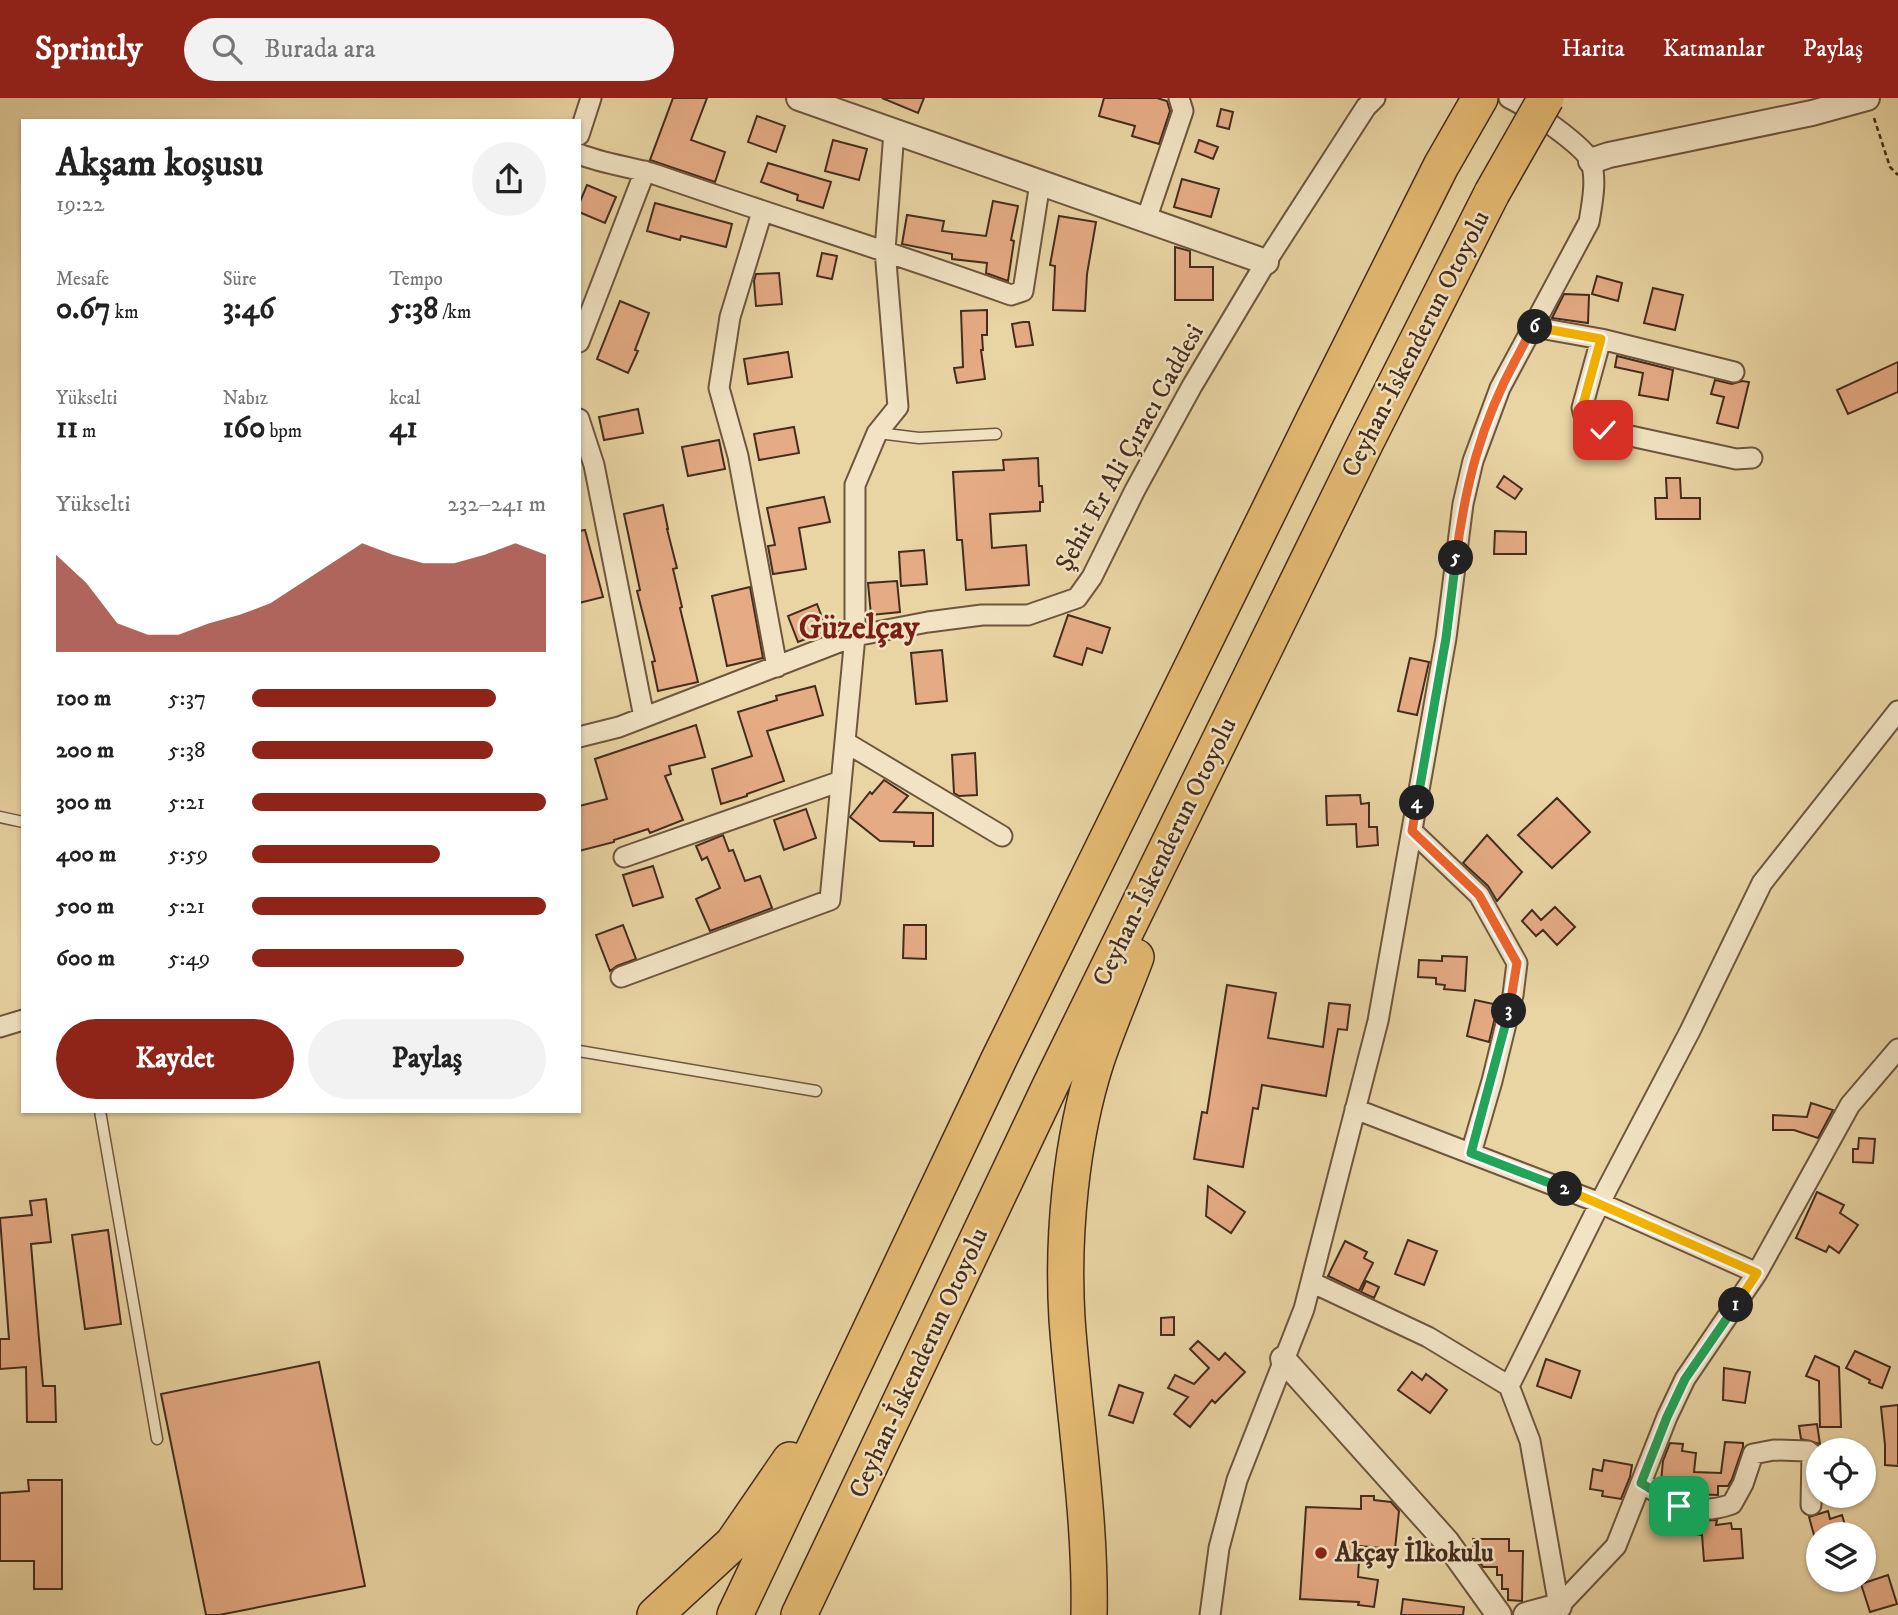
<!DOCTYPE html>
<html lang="tr">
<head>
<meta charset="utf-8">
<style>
  :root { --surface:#fff; --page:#f2f2f2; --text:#222; --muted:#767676; --accent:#8f2418 }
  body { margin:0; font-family:"IM FELL DW Pica",serif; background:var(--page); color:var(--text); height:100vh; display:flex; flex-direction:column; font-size:26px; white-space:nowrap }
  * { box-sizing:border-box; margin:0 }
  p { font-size:23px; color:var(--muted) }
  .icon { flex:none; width:38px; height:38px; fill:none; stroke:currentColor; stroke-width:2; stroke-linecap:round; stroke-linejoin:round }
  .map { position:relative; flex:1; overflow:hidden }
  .panel { position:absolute; left:21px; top:21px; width:560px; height:994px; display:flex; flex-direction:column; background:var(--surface); border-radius:0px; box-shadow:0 2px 5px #0004 }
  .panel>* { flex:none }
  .buttons { position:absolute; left:1806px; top:1340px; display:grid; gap:14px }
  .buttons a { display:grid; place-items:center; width:70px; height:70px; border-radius:50%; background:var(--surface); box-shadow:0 2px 5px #0004; font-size:35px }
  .pin { position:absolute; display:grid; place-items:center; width:60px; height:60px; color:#fff; margin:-30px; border-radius:14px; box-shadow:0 4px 10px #0006 }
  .km { position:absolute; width:35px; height:35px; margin:-18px; border-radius:50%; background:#222; color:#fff; font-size:19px; line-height:35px; text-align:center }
  .round { display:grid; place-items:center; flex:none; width:74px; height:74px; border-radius:37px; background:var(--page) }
  .summary { display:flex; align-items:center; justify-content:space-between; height:119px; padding:0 35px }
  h1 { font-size:38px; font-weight:800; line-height:52px }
  .figures { display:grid; grid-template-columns:repeat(3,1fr); gap:10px; height:119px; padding:7px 35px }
  .figures div { display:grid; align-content:center }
  .figures b { font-size:30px; font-weight:800 }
  .figures small { font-size:19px; font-weight:400 }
  .figures p { font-size:19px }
  .chart { height:196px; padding:14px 35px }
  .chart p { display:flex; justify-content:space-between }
  .chart svg { width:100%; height:126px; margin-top:7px; fill:var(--accent); opacity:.7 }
  .primary-button { display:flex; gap:14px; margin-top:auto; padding:14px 35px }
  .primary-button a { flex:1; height:80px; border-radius:42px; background:var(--accent); color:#fff; font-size:28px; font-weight:800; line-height:80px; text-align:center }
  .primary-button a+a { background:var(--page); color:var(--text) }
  ul { padding:0 35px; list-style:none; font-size:23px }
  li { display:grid; grid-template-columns:112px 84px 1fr; align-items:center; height:52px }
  li i { height:18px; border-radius:9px; background:var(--accent) }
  header { display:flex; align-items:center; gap:42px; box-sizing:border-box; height:98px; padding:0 35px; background:var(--accent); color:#fff }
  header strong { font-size:33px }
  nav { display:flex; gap:38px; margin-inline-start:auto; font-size:24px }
  .search { width:490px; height:63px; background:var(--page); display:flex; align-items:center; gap:18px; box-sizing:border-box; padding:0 24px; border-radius:38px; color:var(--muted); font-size:26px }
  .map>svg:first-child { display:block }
</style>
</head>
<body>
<header>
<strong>Sprintly</strong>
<div class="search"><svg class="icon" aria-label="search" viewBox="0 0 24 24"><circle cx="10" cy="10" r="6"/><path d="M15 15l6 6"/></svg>Burada ara</div>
<nav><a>Harita</a><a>Katmanlar</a><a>Paylaş</a></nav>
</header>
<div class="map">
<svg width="1898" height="1517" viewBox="0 0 1898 1517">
  <rect width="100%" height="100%" fill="#e9d4a3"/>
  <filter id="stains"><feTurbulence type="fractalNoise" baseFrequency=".00286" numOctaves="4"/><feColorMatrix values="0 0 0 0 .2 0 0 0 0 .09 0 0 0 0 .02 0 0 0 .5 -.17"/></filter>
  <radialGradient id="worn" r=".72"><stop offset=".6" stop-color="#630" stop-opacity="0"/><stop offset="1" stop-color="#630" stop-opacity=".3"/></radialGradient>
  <path fill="#e5ab85" stroke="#452c1d" stroke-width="2" d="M673,0H707L691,42L725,54L715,84L650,62Z
    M882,0H924L918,15Z
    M1104,0H1157L1167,3L1170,13L1159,46L1132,38L1135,28L1099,18Z
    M1221,11L1233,14L1229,31L1217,28Z
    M757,18L785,28L776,54L748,44Z
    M833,42L867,51L859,82L825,73Z
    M1199,42L1218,49L1213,61L1195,54Z
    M768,65L831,84L823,110L797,102L798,97L761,84Z
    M1182,81L1219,91L1211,119L1174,109Z
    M587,87L616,99L605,125L579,114V106Z
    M993,103L1018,108L1011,142L1014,143L1008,183L986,175L987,165L952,161V156L902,146L907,117L944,123L942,133L986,138Z
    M655,105L732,126L726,149L681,138L680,142L647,133Z
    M1059,118L1096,124L1087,176L1085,213L1053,212L1055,168L1050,167Z
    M1175,149L1190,153V169H1213V202H1175Z
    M822,155L837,158L832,181L817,178Z
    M779,175L782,206L756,208L754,183L756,176Z
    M1597,178L1622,185L1618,203L1592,196Z
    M1653,190L1683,197L1675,232L1644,225Z
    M1564,196L1589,197L1588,225L1552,220Z
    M620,203L649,215L635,252L638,253L628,275L597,261Z
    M987,212V237H982L983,252H981L985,281L957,285L954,270L963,269L961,213Z
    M1023,224H1029L1033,247L1016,249L1012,226Z
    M788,254L792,279L748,286L744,261Z
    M1617,258L1673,272L1668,302L1639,297L1643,275L1615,269Z
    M1898,264V294L1848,316L1837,292Z
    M1715,282L1732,286L1742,283L1749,284L1738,330L1717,325L1724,299L1711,296Z
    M638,311L643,335L604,342L599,319Z
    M794,329L799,355L759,362L754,336Z
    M719,342L725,371L688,378L682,349Z
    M1038,360L1039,388H1042L1043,404H1040V413L990,416L992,450L1026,447L1029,487L966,492L962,442H957L953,374L1004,372L1003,362Z
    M1504,378L1522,391L1515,401L1497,389Z
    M1666,380H1680L1681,400H1700V421H1656L1655,400H1667Z
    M824,399L830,424L799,430L806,471L773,476L768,448L775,447L767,410Z
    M663,407L668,431H667L677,470L673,471L682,509L680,510L698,584L658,593L652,564L655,563L637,493L640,492L624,416Z
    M585,432L603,499L579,505V433Z
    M1495,433L1526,434V456H1494Z
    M924,452L927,486L901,488L899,454Z
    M897,483L900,514L871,517L868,485Z
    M750,489L763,560L727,568L712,498Z
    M817,506L827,533L798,544L788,518Z
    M1068,517L1110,530L1102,555L1087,550L1082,567L1054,558Z
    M942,552L947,603L916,606L911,555Z
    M1410,560L1429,564L1417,617L1398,613Z
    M815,588L823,617L767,633L784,683L747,696V698L721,706L712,671L752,658L738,614L777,602L776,598Z
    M696,627L705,659L669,668L671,676L665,678L683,722L650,735L648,731L614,742V744L579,753V708L607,701L595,661Z
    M975,655L977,697L959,698L954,695L952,657Z
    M884,682L908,698L894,714L933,715V748H914V744L880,743L850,719L870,694L872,696Z
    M1360,697L1361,706L1369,705V729H1377L1378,747L1357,749L1356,726L1327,727L1326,698Z
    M1557,700L1590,734L1552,770L1518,737Z
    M806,711L816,740L784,752L774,722Z
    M723,737L729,753L733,752L745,783L760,778L772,810L710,833L696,801L720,790L707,759L702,762L696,748Z
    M1487,737L1522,774L1497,803L1488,788L1463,765Z
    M653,768L663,799L633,808L623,777Z
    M1555,809L1575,829L1557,847L1543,832L1536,838L1522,823L1532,812L1541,822Z
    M623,827L636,861L617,868L610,873L596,837Z
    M904,827H926V861L903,860Z
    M1442,858L1467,859L1465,893L1444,891L1445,887L1436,886V880L1418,879L1419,862L1442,863Z
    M1227,887L1276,895L1268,940L1323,949L1329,905L1350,907L1347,932L1338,931L1326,998L1262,987L1258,1011L1253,1010L1243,1069L1194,1061L1202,1014L1207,1015Z
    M1475,902L1498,907L1489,944L1467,938Z
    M1811,1005L1833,1012L1818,1040L1794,1032H1773V1017L1807,1019Z
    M1859,1040L1875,1041L1873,1065L1853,1064V1051H1858Z
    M1208,1088L1245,1114L1231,1135L1206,1118Z
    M1817,1094L1844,1107L1840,1115L1858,1127L1839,1155L1829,1148L1826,1154L1796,1140Z
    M46,1101L51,1144L31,1146L43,1288H55L56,1324H27L26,1269L0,1271V1241H9L0,1120L32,1117L30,1103Z
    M108,1132L121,1226L85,1231L72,1137Z
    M1408,1142L1437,1153L1424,1187L1395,1176Z
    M1345,1143L1367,1154L1364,1160L1373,1165L1359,1193L1328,1178Z
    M1366,1183L1379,1189L1374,1200L1361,1194Z
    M1174,1219V1237H1161V1220Z
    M1198,1243L1219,1262L1225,1255L1245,1274L1215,1305L1212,1302L1190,1329L1174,1316L1188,1299L1168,1290L1175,1277L1194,1286L1209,1270L1190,1251Z
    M1855,1253L1890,1269L1882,1290L1869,1285L1870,1282L1846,1270Z
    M1815,1258L1839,1269L1841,1329H1820L1819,1283L1806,1278Z
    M1546,1261L1580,1273L1571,1300L1537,1288Z
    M319,1264L365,1488L219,1517H206L161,1296Z
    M1724,1270L1750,1274L1745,1305L1723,1302Z
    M1412,1274L1422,1282L1426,1276L1447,1292L1430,1315L1398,1292Z
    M1119,1287L1143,1295L1133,1325L1109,1317Z
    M1898,1307V1368L1885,1367V1347L1881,1309Z
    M1817,1326L1820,1346L1801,1341L1799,1328Z
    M1725,1344L1743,1345V1349L1732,1381L1728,1388H1718V1397L1687,1396L1661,1383L1663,1363L1670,1345L1683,1346L1682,1353L1696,1355L1694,1374L1721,1375Z
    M1604,1362L1632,1367L1630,1379L1621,1401L1602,1398L1603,1393L1590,1391L1593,1371L1602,1373Z
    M28,1382H62V1491H34V1463H0V1395L29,1393Z
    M1361,1398H1374V1402L1391,1404L1399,1413L1395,1451L1360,1448L1358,1479L1378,1482L1374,1509L1358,1507L1359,1504L1300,1501L1306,1409L1361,1411Z
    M1828,1413L1830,1421L1842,1417L1848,1437H1814L1809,1419Z
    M1681,1420L1694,1423L1717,1422L1716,1427L1731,1425L1732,1431H1741L1743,1460L1704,1463L1702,1437H1698V1431L1674,1434L1672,1421Z
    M1473,1441H1509V1453H1523L1522,1503L1508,1502V1491H1502V1477H1497V1469H1483L1473,1455Z
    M1888,1477L1897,1506L1870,1514L1861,1486Z
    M1403,1501L1464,1509L1463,1517H1401Z"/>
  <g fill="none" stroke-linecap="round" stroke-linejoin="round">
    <defs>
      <path id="service" d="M878,335L919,340L996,336
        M0,719L23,724
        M579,953L816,993
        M100,1013L157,1341"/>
      <path id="minor" d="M579,37L591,0
        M579,56C604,66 631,69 657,77C775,118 894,155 1011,197L1023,193L1040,85
        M762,114L730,219L719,290L738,358L777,569
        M1146,122L1183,13L1179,0
        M1534,229L1601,241L1734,274
        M1601,241L1582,310L1586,324L1603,332L1736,361L1752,360
        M579,244L645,73
        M579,321L594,367L644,619
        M579,639L619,629L855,538L928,524L982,517H1028L1077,500L1092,479L1135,392L1192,288L1266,164L1366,9L1375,0
        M845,644L1002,738
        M1412,733L1479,797L1517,865L1513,897L1492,983L1471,1055
        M624,759L841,683
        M621,879L830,802L855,538V387L877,335L898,309L885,152L894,34
        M0,929L23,922
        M1355,1011L1600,1105L1757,1175
        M1311,1184L1428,1239L1509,1288L1530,1343L1559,1508L1616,1448L1667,1319L1685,1281L1757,1175L1850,1007L1898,951
        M1509,1288L1607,1091L1690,933L1762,785L1898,613
        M1641,1385C1673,1404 1693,1420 1732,1406L1743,1386L1753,1356L1774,1352L1808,1353L1812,1356L1811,1407
        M1210,1517L1219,1450L1237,1382L1304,1211L1378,923L1446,540L1463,406L1473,363L1500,290L1589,124C1592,106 1597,82 1591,64C1585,48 1526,8 1509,0"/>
      <path id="tertiary" d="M799,0L1266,164
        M1591,63L1609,57L1812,15L1867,0
        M1283,1261L1446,1443L1499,1517
        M1526,1517L1559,1508"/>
      <path id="motorway" d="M655,1517L733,1445L790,1362
        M735,1517L999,961L1315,319L1441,68L1480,0
        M799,1517L1051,986L1366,344L1492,95
        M1089,1517C1091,1418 1074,1319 1067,1221C1062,1139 1071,1042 1096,964C1108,928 1123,894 1136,859"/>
    </defs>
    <use href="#service" stroke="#6e563e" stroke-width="13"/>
    <use href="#minor" stroke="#6e563e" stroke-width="23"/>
    <use href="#tertiary" stroke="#6e563e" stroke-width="28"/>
    <use href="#motorway" stroke="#452c1d" stroke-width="38"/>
    <path stroke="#452c1d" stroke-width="2.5" stroke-dasharray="5 3.5" stroke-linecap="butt" d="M1874,20L1890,69L1898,77"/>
    <use href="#service" stroke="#f1e3c3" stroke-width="10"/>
    <use href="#minor" stroke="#f1e3c3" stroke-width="19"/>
    <use href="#tertiary" stroke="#f1e3c3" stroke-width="24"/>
    <use href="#motorway" stroke="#e4ba72" stroke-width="35"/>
    <defs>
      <path id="motorway-bridge" d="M1492,95L1546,0"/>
    </defs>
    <use href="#motorway-bridge" stroke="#452c1d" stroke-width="38" stroke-linecap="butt"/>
    <use href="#motorway-bridge" stroke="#e4ba72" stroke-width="35"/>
  </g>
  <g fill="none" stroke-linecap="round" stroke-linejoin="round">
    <defs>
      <path id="split-1" d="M1679,1408L1641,1385L1667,1319L1685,1281L1736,1207"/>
      <path id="split-2" d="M1565,1091L1757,1175L1736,1207"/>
      <path id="split-3" d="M1509,913L1471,1055L1565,1091"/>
      <path id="split-4" d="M1417,705L1412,733L1479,797L1517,865L1509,913"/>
      <path id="split-5" d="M1417,705L1446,540L1456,460"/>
      <path id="split-6" d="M1456,460C1465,388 1481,325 1516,261C1522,251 1527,237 1535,229"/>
      <path id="split-7" d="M1535,229L1601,241L1582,310L1586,324L1603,332"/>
    </defs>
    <use href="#split-1" stroke="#fff" stroke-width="14"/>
    <use href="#split-2" stroke="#fff" stroke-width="14"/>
    <use href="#split-3" stroke="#fff" stroke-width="14"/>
    <use href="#split-4" stroke="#fff" stroke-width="14"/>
    <use href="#split-5" stroke="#fff" stroke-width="14"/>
    <use href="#split-6" stroke="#fff" stroke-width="14"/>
    <use href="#split-7" stroke="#fff" stroke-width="14"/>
    <use href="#split-1" stroke="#22a559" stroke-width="9"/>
    <use href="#split-2" stroke="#f5b400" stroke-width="9"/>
    <use href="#split-3" stroke="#22a559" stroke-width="9"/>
    <use href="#split-4" stroke="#f0652b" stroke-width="9"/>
    <use href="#split-5" stroke="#22a559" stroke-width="9"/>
    <use href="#split-6" stroke="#f0652b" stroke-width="9"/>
    <use href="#split-7" stroke="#f5b400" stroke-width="9"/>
  </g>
  <circle fill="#8f2418" stroke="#f1e3c3" stroke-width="2.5" cx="1321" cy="1455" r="7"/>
  <g text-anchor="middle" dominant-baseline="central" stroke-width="5" stroke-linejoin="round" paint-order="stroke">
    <g font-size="26" fill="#452c1d" stroke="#f1e3c3">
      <text transform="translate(1416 246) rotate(-63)">Ceyhan-İskenderun Otoyolu</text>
      <text transform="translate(1130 350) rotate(-61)">Şehit Er Ali Çıracı Caddesi</text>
      <text transform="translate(1165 754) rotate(-64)">Ceyhan-İskenderun Otoyolu</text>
      <text transform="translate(919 1265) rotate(-65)">Ceyhan-İskenderun Otoyolu</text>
    </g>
    <g font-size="26" font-weight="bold" fill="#452c1d" stroke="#f1e3c3" text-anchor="start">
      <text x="1335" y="1455">Akçay İlkokulu</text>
    </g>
    <g font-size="33" font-weight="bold" fill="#7a1f14" stroke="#f1e3c3">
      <text x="859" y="530">Güzelçay</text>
    </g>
  </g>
  <rect width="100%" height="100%" filter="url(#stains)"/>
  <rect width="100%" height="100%" fill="url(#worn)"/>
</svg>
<div class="buttons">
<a><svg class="icon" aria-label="locate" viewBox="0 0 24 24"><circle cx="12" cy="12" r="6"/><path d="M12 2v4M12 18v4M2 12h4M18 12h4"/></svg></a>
<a><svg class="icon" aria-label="layers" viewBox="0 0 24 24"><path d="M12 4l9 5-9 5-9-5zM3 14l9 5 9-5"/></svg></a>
</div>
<div class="pin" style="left:1679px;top:1408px;background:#1e9e55"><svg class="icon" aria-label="arrive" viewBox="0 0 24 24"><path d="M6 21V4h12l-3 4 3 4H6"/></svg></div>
<div class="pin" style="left:1603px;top:332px;background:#d93025"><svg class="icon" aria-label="check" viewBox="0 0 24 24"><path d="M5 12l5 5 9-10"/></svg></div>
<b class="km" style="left:1736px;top:1207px">1</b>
<b class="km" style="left:1565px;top:1091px">2</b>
<b class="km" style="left:1509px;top:913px">3</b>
<b class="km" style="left:1417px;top:705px">4</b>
<b class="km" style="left:1456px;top:460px">5</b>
<b class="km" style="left:1535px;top:229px">6</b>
<section class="panel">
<div class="summary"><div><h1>Akşam koşusu</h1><p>19:22</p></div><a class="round"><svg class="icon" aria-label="share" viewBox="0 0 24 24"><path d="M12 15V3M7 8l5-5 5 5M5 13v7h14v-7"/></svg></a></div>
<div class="figures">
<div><p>Mesafe</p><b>0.67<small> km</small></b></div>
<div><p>Süre</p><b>3:46</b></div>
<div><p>Tempo</p><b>5:38<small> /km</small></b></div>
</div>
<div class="figures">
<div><p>Yükselti</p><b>11<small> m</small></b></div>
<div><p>Nabız</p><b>160<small> bpm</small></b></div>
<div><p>kcal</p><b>41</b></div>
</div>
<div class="chart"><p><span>Yükselti</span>232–241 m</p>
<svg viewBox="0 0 160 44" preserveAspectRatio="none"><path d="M0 44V10L10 20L20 34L30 38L40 38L50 34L60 31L70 27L80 20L90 13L100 6L110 10L120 13L130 13L140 10L150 6L160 10V44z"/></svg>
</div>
<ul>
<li><b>100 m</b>5:37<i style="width:83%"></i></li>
<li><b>200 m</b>5:38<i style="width:82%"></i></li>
<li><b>300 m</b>5:21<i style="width:100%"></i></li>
<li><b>400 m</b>5:59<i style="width:64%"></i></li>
<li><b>500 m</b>5:21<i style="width:100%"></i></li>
<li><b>600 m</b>5:49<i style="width:72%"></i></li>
</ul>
<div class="primary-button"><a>Kaydet</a><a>Paylaş</a></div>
</section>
</div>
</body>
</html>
